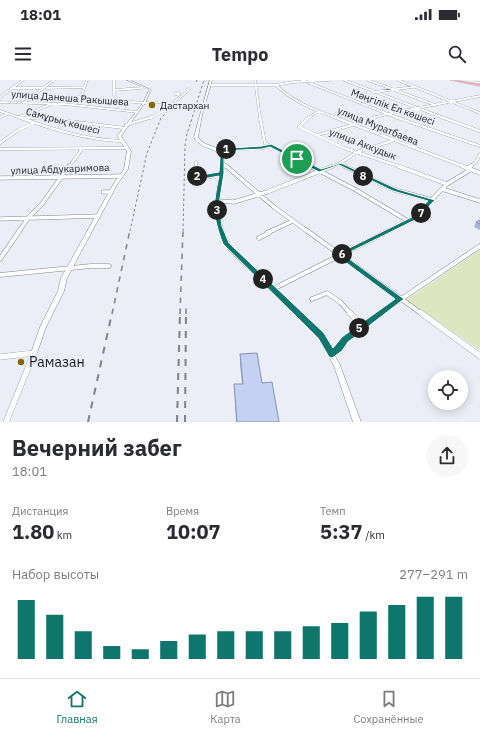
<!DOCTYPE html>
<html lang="ru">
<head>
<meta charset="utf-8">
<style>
  :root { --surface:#fff; --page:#f7f7f7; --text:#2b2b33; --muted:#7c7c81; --line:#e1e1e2; --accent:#0f766e }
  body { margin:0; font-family:"IBM Plex Sans",sans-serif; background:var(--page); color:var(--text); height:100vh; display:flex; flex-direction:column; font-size:15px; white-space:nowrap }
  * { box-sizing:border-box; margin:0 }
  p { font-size:13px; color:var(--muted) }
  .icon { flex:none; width:22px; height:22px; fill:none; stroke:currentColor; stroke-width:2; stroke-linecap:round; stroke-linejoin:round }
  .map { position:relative; height:342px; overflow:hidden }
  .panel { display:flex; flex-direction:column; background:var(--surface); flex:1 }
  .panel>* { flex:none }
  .fabs { position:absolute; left:428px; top:290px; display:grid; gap:8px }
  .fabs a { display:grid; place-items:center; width:40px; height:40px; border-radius:50%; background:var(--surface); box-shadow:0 2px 10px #0003; font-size:20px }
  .pin { position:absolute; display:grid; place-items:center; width:34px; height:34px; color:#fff; margin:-17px; border:2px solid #fff; border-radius:50%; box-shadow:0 1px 4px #0007 }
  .km { position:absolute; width:20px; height:20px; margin:-10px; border-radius:50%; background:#222; color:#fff; font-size:11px; line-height:20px; text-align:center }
  .round { display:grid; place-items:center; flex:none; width:42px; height:42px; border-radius:21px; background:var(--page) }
  .headline { display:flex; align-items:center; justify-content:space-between; height:68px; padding:0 12px }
  h1 { font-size:22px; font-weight:700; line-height:30px }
  .metrics { display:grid; grid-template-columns:repeat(3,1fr); gap:6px; height:68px; padding:4px 12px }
  .metrics div { display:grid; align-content:center }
  .metrics b { font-size:20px; font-weight:700 }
  .metrics small { font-size:11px; font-weight:400 }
  .metrics p { font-size:11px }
  .chart { height:112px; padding:8px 12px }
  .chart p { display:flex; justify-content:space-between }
  .chart svg { width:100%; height:72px; margin-top:4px; stroke:var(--accent); stroke-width:6 }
  .status { display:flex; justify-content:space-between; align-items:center; height:28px; padding:0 20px; background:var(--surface); direction:ltr }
  .status svg { height:11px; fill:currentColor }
  header { display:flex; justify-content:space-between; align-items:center; height:52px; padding:0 12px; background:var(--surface); font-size:18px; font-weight:700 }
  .dock { display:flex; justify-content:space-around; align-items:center; height:56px; border-top:1px solid var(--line); background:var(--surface); font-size:11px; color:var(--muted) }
  .dock a { display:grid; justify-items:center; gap:2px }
  .dock .current { color:var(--accent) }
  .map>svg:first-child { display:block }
</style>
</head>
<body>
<div class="status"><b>18:01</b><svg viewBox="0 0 49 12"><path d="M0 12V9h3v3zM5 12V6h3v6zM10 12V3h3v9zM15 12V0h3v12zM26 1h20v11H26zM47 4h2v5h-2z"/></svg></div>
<header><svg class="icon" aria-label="menu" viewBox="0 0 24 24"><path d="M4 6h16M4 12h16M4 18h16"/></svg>Tempo<svg class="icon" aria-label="search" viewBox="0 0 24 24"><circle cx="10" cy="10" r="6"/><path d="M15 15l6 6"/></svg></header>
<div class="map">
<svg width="480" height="342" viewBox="0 0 480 342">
  <rect width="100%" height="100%" fill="#ebeef7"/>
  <path fill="#dce7c1" d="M480,170V270L406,220Z"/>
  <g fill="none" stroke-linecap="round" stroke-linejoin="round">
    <defs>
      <path id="minor-far4" d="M114,0V15
        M255,0L260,38
        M302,0L398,38
        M344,0L444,38
        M368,0L435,25
        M398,0L480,33
        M478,0H480
        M210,5H276L294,2L330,0
        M276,5C293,22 315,30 337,38
        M13,8H42
        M47,8L84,7
        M114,10L142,8
        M374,12L413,7
        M179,13L175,14L179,15
        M68,16L144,23L164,22
        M0,17L23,0
        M81,17L87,0
        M175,21L188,11V9
        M0,22L64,24L138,32
        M25,22L54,0
        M0,31L21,38
        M0,37L8,34
        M19,37L52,24
        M21,38H45
        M150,38L164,31L172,23
        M308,38L319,31
        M373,38L387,34L480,16"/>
      <path id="minor-far3" d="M18,37C52,49 86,60 122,61
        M36,37L124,48
        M260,37L265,63L312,87
        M334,37L465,87
        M395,37L480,66
        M441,37L480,51
        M21,38L32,37
        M353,44L376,37
        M126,45L152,37
        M299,47L344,68L401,87
        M299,47L309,37
        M318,55L352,45
        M0,63L18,50L34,43
        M0,69L126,68
        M216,70L263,68L270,66
        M196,82V87
        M223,84L228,87
        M339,84L346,87
        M69,87L82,69
        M331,87L339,84L357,72L392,61
        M469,87L476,82L480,74"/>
      <path id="minor-far2" d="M196,86C196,104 210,96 221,93
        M226,86L274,127L307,151
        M310,86L356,110L408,141
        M344,86L395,110L432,120
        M398,86L447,104
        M462,86L480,93
        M467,89L471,86
        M0,98L121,96
        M442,109L480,121
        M103,112H111
        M216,121L234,122L267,112L333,86
        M0,139L99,136
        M19,151L29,137L42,124L69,86
        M271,151L293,141
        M388,151L414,138L447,104L470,90"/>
      <path id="minor-far1" d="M306,150L422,234
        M267,153L273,150
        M259,158L269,153
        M0,179L20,150
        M0,195L91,186H109
        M273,209L390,150
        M312,219L327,213L340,222L351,234
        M379,234L480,166"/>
      <path id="minor" d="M350,233L362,246
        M421,233L480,276
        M332,274L339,268L345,259L381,233
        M0,277L34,273L6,342"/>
      <path id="tertiary" d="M127,0H130L151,10L145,23L121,56L131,71L128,89L118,103L67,198L64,211L46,247L37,273L36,275L34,276L32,275L31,273L40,247L58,211L61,198L114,103L124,89L127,71L117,56L143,23L149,10Z
        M210,0H212L202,35L198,57C204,68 220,64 223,76C226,84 223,93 222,101C218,126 218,147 233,169L323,253L340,285L361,342H353L334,286L319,257L229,171C214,148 213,128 218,101C220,93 222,84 220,77C217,68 206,69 200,64C197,62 196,60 194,57L200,35Z"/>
      <path id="primary" d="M450,0H455L480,4V6Z"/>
    </defs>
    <use href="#minor-far4" stroke="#82858e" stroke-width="2.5"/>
    <use href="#minor-far3" stroke="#82858e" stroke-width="3"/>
    <use href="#minor-far2" stroke="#82858e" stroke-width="4.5"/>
    <use href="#minor-far1" stroke="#82858e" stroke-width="5"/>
    <use href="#minor" stroke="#82858e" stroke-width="6"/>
    <use href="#tertiary" stroke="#82858e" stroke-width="1"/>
    <use href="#primary" stroke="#cdcdce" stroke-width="1"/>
    <use href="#minor-far4" stroke="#fff" stroke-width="2"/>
    <use href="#minor-far3" stroke="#fff" stroke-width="2.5"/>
    <use href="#minor-far2" stroke="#fff" stroke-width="3.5"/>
    <use href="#minor-far1" stroke="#fff" stroke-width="4"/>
    <use href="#minor" stroke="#fff" stroke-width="5.5"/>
    <use href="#tertiary" fill="#fff" fill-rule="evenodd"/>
    <use href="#primary" fill="#e9a9b7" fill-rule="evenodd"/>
    <path stroke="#808288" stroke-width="1" stroke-dasharray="2.5 2.5" stroke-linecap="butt" d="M196,2L197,0
      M130,151L147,73L161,38L170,29
      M183,151L185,66L187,54L204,0"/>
    <path stroke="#808288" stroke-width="1.5" stroke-dasharray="5.5 5.5" stroke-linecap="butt" d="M112,234L130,150
      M180,234L183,150
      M186,234V227"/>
    <path stroke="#808288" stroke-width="2" stroke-dasharray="7 7" stroke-linecap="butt" d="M88,342L112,233
      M177,342L180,233
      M185,342L186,233"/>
  </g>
  <path fill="#a9b4d3" d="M480,140V150L474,147L476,142Z
    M240,274L262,303L279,342H236L234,304H242L240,284Z"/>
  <path fill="#c4d1f5" stroke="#8992ac" d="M480,140V144L476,142Z
    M257,273L262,303L272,302L279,342H237L234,304H243L240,274Z"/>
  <path fill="#0f766e" stroke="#fff" fill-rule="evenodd" d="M271,64L321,89L341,83L397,109L435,120L417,139L344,175L404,219L348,262L342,271L332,278L329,277L318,258L223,164C212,135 213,126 219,96L203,99L194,96L219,92L220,76L215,69L262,66ZM270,67L319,92L339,85L393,111L428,121L412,137L337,174V176L395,219L342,257L333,268L324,253L229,163L222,146L219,125L224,93V75L220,71L262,69Z"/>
  <g fill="#886501" stroke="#ebeef7" stroke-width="1.5">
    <circle cx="152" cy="25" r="4"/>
    <circle cx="21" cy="282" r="4"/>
  </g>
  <g text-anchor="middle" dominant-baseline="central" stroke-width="3.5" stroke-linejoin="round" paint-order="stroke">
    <g font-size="10" fill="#1b1c1f" stroke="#ebeef7">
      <text transform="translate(70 18) rotate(4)">улица Данеша Ракышева</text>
      <text transform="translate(393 27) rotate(20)">Мәңгілік Ел көшесі</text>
      <text transform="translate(63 41) rotate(15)">Самұрық көшесі</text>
      <text transform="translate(378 46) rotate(22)">улица Муратбаева</text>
      <text transform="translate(363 64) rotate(21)">улица Аккудык</text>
      <text transform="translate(60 89) rotate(-2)">улица Абдукаримова</text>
    </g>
    <g font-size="10" fill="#1b1c1f" stroke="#ebeef7" text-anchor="start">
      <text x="160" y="25">Дастархан</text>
    </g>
    <g font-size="14" fill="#1b1c1f" stroke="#ebeef7" text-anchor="start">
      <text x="29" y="282">Рамазан</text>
    </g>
  </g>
</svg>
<div class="fabs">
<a><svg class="icon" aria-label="locate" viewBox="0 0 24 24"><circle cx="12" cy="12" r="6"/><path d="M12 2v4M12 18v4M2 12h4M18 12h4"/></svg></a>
</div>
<div class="pin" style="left:297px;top:79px;background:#1e9e55"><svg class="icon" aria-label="arrive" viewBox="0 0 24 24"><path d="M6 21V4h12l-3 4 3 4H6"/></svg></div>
<b class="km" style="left:226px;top:69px">1</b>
<b class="km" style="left:197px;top:96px">2</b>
<b class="km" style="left:217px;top:130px">3</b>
<b class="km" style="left:263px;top:199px">4</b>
<b class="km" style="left:359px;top:248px">5</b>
<b class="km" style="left:342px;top:174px">6</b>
<b class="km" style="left:421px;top:133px">7</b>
<b class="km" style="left:363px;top:96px">8</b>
</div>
<section class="panel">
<div class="headline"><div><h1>Вечерний забег</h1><p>18:01</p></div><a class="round"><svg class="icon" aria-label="share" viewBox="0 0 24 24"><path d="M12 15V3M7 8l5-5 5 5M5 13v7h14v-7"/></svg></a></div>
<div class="metrics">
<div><p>Дистанция</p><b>1.80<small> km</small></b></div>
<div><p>Время</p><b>10:07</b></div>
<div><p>Темп</p><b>5:37<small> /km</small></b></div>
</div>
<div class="chart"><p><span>Набор высоты</span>277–291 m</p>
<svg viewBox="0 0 160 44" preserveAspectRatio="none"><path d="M5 44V8M15 44V17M25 44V27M35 44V36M45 44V38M55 44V33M65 44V29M75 44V27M85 44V27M95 44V27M105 44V24M115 44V22M125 44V15M135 44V11M145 44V6M155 44V6"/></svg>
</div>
</section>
<nav class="dock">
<a class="current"><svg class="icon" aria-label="home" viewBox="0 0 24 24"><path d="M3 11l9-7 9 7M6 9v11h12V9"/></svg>Главная</a>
<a><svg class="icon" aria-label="map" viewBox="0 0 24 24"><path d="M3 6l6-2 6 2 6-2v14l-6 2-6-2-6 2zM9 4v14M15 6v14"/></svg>Карта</a>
<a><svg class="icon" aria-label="saved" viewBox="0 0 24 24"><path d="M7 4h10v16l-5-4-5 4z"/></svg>Сохранённые</a>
</nav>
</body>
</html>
